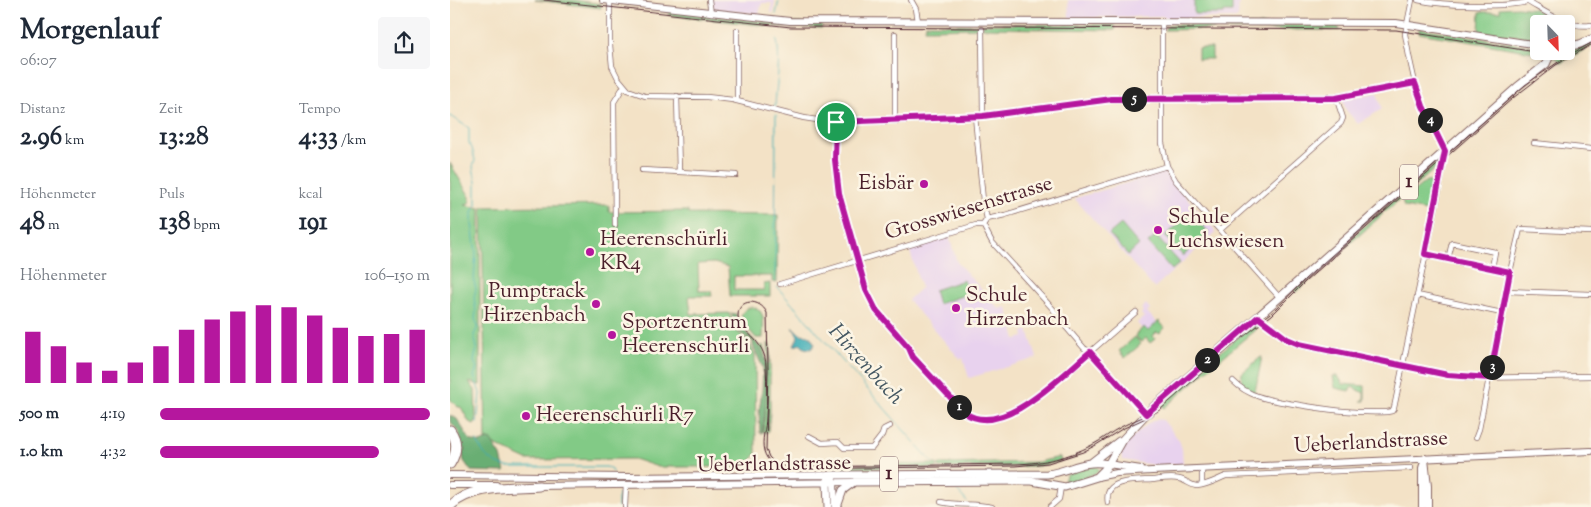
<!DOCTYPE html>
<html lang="de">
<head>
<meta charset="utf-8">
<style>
  :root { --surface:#fff; --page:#f6f6f7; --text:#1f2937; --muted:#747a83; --accent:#b5179e }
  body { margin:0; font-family:"Sorts Mill Goudy",serif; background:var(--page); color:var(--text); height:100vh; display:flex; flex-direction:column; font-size:19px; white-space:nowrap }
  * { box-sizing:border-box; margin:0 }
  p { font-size:16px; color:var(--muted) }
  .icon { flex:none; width:28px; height:28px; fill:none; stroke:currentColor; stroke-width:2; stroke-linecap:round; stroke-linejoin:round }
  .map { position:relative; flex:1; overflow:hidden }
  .drawer { display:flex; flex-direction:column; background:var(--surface); width:450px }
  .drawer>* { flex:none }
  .needle { width:32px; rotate:157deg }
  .controls { position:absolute; left:1080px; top:15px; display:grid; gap:10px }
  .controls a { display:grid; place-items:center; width:45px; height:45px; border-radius:5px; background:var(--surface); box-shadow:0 2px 12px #0003; font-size:25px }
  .pin { position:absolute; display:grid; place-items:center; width:42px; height:42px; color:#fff; margin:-21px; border:2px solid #fff; border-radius:50%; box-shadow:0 1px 5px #0007 }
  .km { position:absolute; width:25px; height:25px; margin:-12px; border-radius:50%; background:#222; color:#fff; font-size:14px; line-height:25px; text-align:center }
  .round { display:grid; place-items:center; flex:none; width:52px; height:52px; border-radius:5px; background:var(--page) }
  .overview { display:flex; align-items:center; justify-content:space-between; height:85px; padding:0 20px }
  h1 { font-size:28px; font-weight:800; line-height:38px }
  .metrics { display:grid; grid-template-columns:repeat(3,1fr); gap:8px; height:85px; padding:5px 20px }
  .metrics div { display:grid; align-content:center }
  .metrics b { font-size:25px; font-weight:800 }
  .metrics small { font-size:14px; font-weight:400 }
  .metrics p { font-size:14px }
  .chart { height:140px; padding:10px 20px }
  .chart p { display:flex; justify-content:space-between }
  .chart svg { width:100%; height:90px; margin-top:5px; stroke:var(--accent); stroke-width:6 }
  ul { padding:0 20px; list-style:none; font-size:16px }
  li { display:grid; grid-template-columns:80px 60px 1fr; align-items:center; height:38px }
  li i { height:12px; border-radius:6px; background:var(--accent) }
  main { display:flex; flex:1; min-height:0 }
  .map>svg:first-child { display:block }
</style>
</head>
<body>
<main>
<section class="drawer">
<div class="overview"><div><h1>Morgenlauf</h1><p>06:07</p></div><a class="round"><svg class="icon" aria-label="share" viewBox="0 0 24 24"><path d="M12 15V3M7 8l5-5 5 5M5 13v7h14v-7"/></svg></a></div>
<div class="metrics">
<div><p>Distanz</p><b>2.96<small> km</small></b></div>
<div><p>Zeit</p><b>13:28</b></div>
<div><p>Tempo</p><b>4:33<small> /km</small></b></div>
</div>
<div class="metrics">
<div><p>Höhenmeter</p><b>48<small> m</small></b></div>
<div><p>Puls</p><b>138<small> bpm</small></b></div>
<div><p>kcal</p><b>191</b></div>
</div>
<div class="chart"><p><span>Höhenmeter</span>106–150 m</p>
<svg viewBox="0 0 160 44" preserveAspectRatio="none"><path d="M5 44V19M15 44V26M25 44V34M35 44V38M45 44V34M55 44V26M65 44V18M75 44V13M85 44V9M95 44V6M105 44V7M115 44V11M125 44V17M135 44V21M145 44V20M155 44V18"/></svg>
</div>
<ul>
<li><b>500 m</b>4:19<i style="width:100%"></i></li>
<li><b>1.0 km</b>4:32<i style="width:81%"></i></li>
</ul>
</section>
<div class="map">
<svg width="1141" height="507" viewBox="0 0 1141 507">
  <rect width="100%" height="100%" fill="#fcf5e5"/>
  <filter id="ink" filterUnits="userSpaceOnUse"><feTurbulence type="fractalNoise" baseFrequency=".02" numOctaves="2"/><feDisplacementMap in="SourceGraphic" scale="10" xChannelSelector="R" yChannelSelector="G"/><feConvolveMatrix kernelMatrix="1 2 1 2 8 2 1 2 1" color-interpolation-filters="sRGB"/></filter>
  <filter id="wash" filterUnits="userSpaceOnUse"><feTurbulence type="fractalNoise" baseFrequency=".0096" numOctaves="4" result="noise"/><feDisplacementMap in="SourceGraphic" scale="20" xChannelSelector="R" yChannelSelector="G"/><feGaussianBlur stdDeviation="1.12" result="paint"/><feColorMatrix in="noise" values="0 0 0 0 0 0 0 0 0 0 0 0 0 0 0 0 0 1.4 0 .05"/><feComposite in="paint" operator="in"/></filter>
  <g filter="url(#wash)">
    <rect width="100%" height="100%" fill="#f3e2c6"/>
    <path fill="#e8d2ee" d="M262,0H325L323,13H320L322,3H312L309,14L264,9Z
      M618,0H789L788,18H719L711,16L619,18Z
      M927,93L932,109L908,124L896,110L893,101L894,99Z
      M714,172L764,229L765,233L704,288L625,199L626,198Z
      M499,236L507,262L549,309L557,307L566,339L574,337L573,332L578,330L587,358L519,378L513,358L510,359L458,300L471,288L459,248Z
      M696,304L700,309L697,312L707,323L698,331L694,327L692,329L687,323L694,317L691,314L693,311L691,309Z
      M706,419L713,420L729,440L732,449L733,464L704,465L673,460L670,451L675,444L699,423Z"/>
    <path fill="#82ca86" stroke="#667458" d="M85,0H123L151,4V8Z
      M744,0H782V12H774V14H744Z
      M1068,7L1084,9L1092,13L1093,17L1089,24L1088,38L1029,32L1030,12H1050V8Z
      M221,11L319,22L371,24L372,28L319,26L218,15L219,12Z
      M476,24L531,25V28L475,29Z
      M533,24L665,25V30L533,28Z
      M718,25H762L765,29L714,30Z
      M773,25H814L817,26V30L770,29Z
      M819,25L888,26L890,30H819Z
      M969,28L1086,47L1089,51V53L969,33Z
      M1141,42V46L1111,63L1107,58H1104L1109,52L1122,50Z
      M748,48H762V59H748Z
      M0,163L20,197V202L15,205L30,208V385L19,382L25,390L26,421L24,424L19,422L11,407H8L0,399Z
      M985,164L987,167L935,212L932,209Z
      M976,181H979L982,185L977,211L954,207L952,201Z
      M159,205V212L238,211V214L328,215L327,283L322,282V276H284V290H314V284L320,283V296H280L278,267L264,263L248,264L249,291H261L262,296H239L241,314L279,313L284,329L297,340L305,354L306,454L296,467H208L184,459L77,460L36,441L32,207Z
      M931,211L933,214L846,292L843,290Z
      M741,213L759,233L733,256L715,236Z
      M671,224L689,245L678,255L659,234Z
      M706,236L730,263L722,270L698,243Z
      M514,280L518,294L488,304L484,290Z
      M301,307C317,308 313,326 313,338H306L292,322C290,314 293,309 301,307Z
      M709,321L715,328L709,334L707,332L703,336L705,339L700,343L696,338L691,342L685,335L694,327L698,331Z
      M806,322L812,324L767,362L763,358Z
      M685,337L691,344L675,358L669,351Z
      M318,343L320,345V413L318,432H313C316,402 317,376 310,347L313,345L317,364H319Z
      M811,357H812L805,392L798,389L791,382L792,373Z
      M762,360L765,363L714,408L711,404Z
      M883,376H888L893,384L915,386V401H911L914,400V393L902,387L899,391L885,388Z
      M610,457L611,461L588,466L489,468V464L588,462Z
      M487,464V468L370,469V465Z
      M646,466L649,469L646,473L619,483L614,481L616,475C626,469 635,467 646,466Z"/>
    <path fill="#69ae73" stroke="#5a664f" d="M281,313L286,314C289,332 302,334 310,348C321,368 315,411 312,433H310L309,412L312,390L313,368L303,346V342L287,330Z
      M0,415L7,419L20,440L30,443L40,439L51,456L55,472L21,471L14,461L8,431L0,421Z"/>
    <path fill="#3aacb5" stroke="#426670" d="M343,327L350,334L359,335L365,344L361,349L354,348L351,344L344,346L348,337Z"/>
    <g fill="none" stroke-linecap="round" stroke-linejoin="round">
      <path stroke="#3aacb5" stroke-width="1" d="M326,14L329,0
        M325,107C326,85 331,62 327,40
        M0,116L19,128V143L22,148L25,160L23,167L26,182V205L22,212V224L26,253L24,281L26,289L24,297L26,312L25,319L28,326L24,335L27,348L24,361L27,368L24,376L30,393L27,423
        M325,282L326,115
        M327,287L482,462
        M27,441C33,456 43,464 58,467H156L160,468L162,472
        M503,486L517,502
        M168,507V494"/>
    </g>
  </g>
  <g filter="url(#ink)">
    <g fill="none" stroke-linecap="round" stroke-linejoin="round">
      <defs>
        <path id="street" d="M160,0V45L162,66L168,78L178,90L195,96L257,97L283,100L354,118L380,122L438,121L533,116L662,99L886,97L965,83
          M259,0L261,13
          M461,0L466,9L468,21
          M968,0C990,5 1063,9 1082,0
          M1078,2C1096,12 1119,29 1141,25
          M712,23V143L717,166L726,181L830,298
          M532,29L533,116
          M227,96L229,172
          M287,101V30
          M525,116L533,201L537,219
          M445,121V34
          M386,122V178L393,213L416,290L425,310L459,348L463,357L517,415L535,420L549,418L579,402L608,380L686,312
          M1084,143L1141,149
          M192,170L286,175
          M165,225L164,102L174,86
          M533,225L542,242L603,309L609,319L634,348L640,352L696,414
          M533,225L537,219L555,215L717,166
          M770,230L891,123L893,118L886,97
          M975,255L1060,272
          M998,259L1002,243L1045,252L1042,268
          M330,284L526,225H533
          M1057,291L1141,294
          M967,295L1052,313
          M808,317L837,339L849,345L952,366L1019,378L1141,376
          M783,381C800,398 821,400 844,404C877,410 902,413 937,412L942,411L944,408L988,195L995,151L973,106L965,83L959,56L955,34L962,0
          M359,436L372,443L388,442L394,448H422L432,435L434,429L440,426
          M1026,437L1029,429L1060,272L1070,229L1141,232
          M752,469V485
          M491,502C508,506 525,503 542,507
          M658,503C653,478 686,481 702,480C711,479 721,477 729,479C736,480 741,486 747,486C758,485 766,480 776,476L961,468
          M175,507L176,484
          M600,507L609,499L611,487"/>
        <path id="secondary" d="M153,0L340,21L946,23L1089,45
          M975,459L978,486V507
          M658,464L691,469
          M0,475L176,477L381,475L384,482L385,507
          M647,477L667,473L702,471L1141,451
          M0,485H46
          M86,486L404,482
          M972,507V468L975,458"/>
        <path id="primary" d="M1116,47L1130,44L1141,39
          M642,462L669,441
          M378,507L377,482L381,475L597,474C621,471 632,459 658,464
          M387,507L393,490L404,482L582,481L615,487L647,477L656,468L672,440L701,409L828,299L1067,87L1096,64L1102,51"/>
        <path id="highway" d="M0,430C8,441 7,453 0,464
          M0,506C21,485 61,488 89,486"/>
      </defs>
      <use href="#street" stroke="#856361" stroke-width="6"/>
      <use href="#secondary" stroke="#856361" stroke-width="8"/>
      <use href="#primary" stroke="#856361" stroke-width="9"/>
      <use href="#highway" stroke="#856361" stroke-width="11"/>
      <use href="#street" stroke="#fff" stroke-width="4.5"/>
      <use href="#secondary" stroke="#fff" stroke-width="6"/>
      <use href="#primary" stroke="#fff" stroke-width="7"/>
      <use href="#highway" stroke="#fff" stroke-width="9"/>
      <path stroke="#4a1f2b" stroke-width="1" d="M94,0L341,27L946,30L1105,55H1117
        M1141,43L1114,58L1075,85L855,279L825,310L795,333L710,407C698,416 684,420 671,427C661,432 652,440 642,445C618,458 593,463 566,464L346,467L332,466L325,463L319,457L316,450L318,368L317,313C310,298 288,298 288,316C288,332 316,338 316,367C317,384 317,400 316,417C316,428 311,440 314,451C317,462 326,467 336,469L565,466L598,463L633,452L646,445L672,429L700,416L711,409L790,339L822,315L856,281L1063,98L1106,65L1141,45"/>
    </g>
  </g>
  <g fill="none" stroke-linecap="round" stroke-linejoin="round" filter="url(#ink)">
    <defs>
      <path id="route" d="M965,83L973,106L995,151L975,254L1060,272L1040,378L998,375L849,344L837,339L808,317L696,414L640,352C613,374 551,441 514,412L463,357L459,348L426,310L416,290L389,194L385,160L386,122L533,116L662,99L886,98Z"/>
    </defs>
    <use href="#route" stroke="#fff" stroke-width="10"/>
    <use href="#route" stroke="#b5179e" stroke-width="6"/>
  </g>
  <g fill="#b5179e" stroke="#fcf5e5" stroke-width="2">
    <circle cx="474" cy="184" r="5"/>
    <circle cx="708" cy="230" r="5"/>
    <circle cx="140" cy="252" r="5"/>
    <circle cx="146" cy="304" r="5"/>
    <circle cx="506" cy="308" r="5"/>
    <circle cx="162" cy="335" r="5"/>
    <circle cx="76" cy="416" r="5"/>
  </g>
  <g text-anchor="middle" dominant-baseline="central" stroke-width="5" stroke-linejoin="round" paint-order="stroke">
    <g fill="#fcf5e5" stroke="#7f5f63" stroke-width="1">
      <rect x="950" y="164.5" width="18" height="35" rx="4"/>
      <rect x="430" y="456.5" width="18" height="35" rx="4"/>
    </g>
    <g font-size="20" font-weight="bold" fill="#4a1f2b">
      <text x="959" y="182">1</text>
      <text x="439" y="474">1</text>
    </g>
    <g font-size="21" fill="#4a1f2b" stroke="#fcf5e5" text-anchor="start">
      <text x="464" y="184" text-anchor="end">Eisbär</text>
      <text x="718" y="218">Schule<tspan x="718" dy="24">Luchswiesen</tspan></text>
      <text x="150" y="240">Heerenschürli<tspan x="150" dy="24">KR4</tspan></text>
      <text x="136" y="292" text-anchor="end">Pumptrack<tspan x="136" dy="24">Hirzenbach</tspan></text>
      <text x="516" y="296">Schule<tspan x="516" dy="24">Hirzenbach</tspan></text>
      <text x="172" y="323">Sportzentrum<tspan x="172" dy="24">Heerenschürli</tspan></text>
      <text x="86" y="416">Heerenschürli R7</text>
    </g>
    <g font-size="21" fill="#4a1f2b" stroke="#fcf5e5">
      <text transform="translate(519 209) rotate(-17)">Grosswiesenstrasse</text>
      <text transform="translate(921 443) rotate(-3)">Ueberlandstrasse</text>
      <text transform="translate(324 465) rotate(-1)">Ueberlandstrasse</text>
    </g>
    <g font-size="22" font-style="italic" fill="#445762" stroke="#fcf5e5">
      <text transform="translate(415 365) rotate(48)">Hirzenbach</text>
    </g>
  </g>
</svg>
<div class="controls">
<a><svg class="needle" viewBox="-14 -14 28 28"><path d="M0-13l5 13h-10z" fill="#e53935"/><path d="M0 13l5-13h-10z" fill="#747a83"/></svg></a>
</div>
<div class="pin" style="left:386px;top:122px;background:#1e9e55"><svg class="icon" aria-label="arrive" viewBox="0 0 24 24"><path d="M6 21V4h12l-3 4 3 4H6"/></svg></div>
<b class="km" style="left:509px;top:407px">1</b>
<b class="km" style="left:757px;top:360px">2</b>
<b class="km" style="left:1042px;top:367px">3</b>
<b class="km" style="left:980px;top:120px">4</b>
<b class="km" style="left:684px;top:99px">5</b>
</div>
</main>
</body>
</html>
